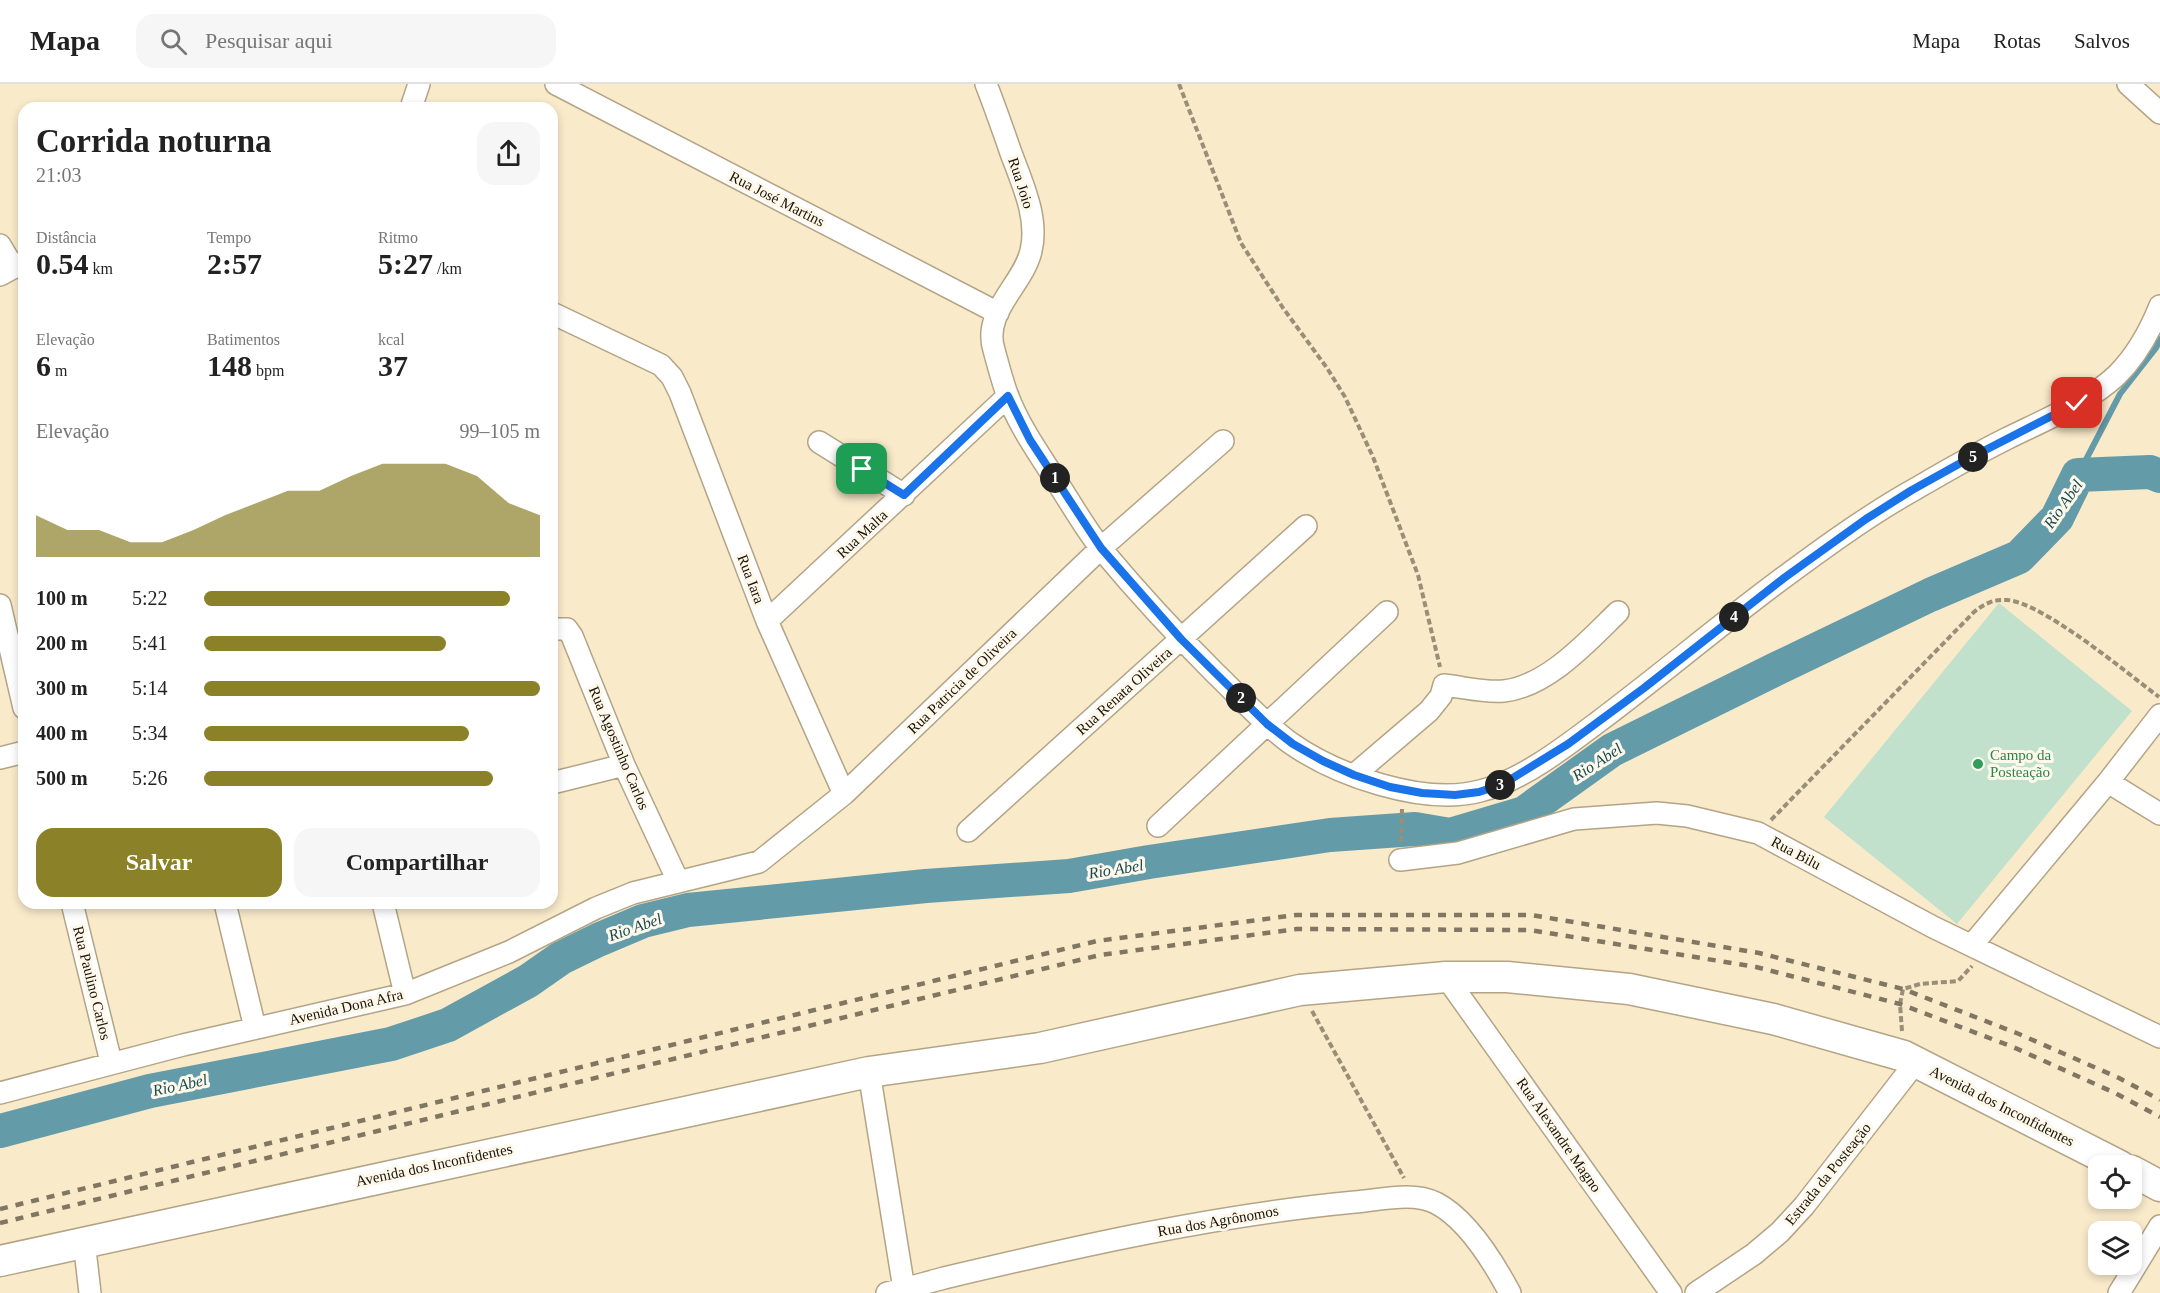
<!DOCTYPE html>
<html lang="pt">
<head>
<meta charset="utf-8">
<style>
  :root { --surface:#fff; --page:#f6f6f6; --text:#222; --muted:#767676; --line:#e0e0e0; --accent:#8b8129 }
  body { margin:0; font-family:Georgia,serif; background:var(--page); color:var(--text); height:100vh; display:flex; flex-direction:column; font-size:22px; white-space:nowrap }
  * { box-sizing:border-box; margin:0 }
  p { font-size:20px; color:var(--muted) }
  .icon { flex:none; width:33px; height:33px; fill:none; stroke:currentColor; stroke-width:2; stroke-linecap:round; stroke-linejoin:round }
  .map { position:relative; flex:1; overflow:hidden }
  .sheet { position:absolute; left:18px; top:18px; width:540px; height:807px; display:flex; flex-direction:column; background:var(--surface); border-radius:18px; box-shadow:0 3px 9px #0003 }
  .sheet>* { flex:none }
  .tools { position:absolute; left:2088px; top:1071px; display:grid; gap:12px }
  .tools a { display:grid; place-items:center; width:54px; height:54px; border-radius:12px; background:var(--surface); box-shadow:0 3px 9px #0003; font-size:30px }
  .pin { position:absolute; display:grid; place-items:center; width:51px; height:51px; color:#fff; margin:-26px; border-radius:12px; box-shadow:0 3px 9px #0006 }
  .km { position:absolute; width:30px; height:30px; margin:-15px; border-radius:50%; background:#222; color:#fff; font-size:16px; line-height:30px; text-align:center }
  .round { display:grid; place-items:center; flex:none; width:63px; height:63px; border-radius:18px; background:var(--page) }
  .head { display:flex; align-items:center; justify-content:space-between; height:102px; padding:0 18px }
  h1 { font-size:33px; font-weight:600; line-height:45px }
  .stats { display:grid; grid-template-columns:repeat(3,1fr); gap:9px; height:102px; padding:6px 18px }
  .stats div { display:grid; align-content:center }
  .stats b { font-size:30px; font-weight:600 }
  .stats small { font-size:16px; font-weight:400 }
  .stats p { font-size:16px }
  .chart { height:168px; padding:12px 18px }
  .chart p { display:flex; justify-content:space-between }
  .chart svg { width:100%; height:108px; margin-top:6px; fill:var(--accent); opacity:.7 }
  .action { display:flex; gap:12px; margin-top:auto; padding:12px 18px }
  .action a { flex:1; height:69px; border-radius:18px; background:var(--accent); color:#fff; font-size:24px; font-weight:600; line-height:69px; text-align:center }
  .action a+a { background:var(--page); color:var(--text) }
  ul { padding:0 18px; list-style:none; font-size:20px }
  li { display:grid; grid-template-columns:96px 72px 1fr; align-items:center; height:45px }
  li i { height:15px; border-radius:8px; background:var(--accent) }
  header { display:flex; align-items:center; gap:36px; box-sizing:border-box; height:84px; padding:0 30px; background:var(--surface); border-bottom:2px solid var(--line) }
  header strong { font-size:28px }
  nav { display:flex; gap:33px; margin-inline-start:auto; font-size:21px }
  .search { width:420px; height:54px; background:var(--page); display:flex; align-items:center; gap:15px; box-sizing:border-box; padding:0 21px; border-radius:18px; color:var(--muted); font-size:22px }
  .map>svg:first-child { display:block }
</style>
</head>
<body>
<header>
<strong>Mapa</strong>
<div class="search"><svg class="icon" aria-label="search" viewBox="0 0 24 24"><circle cx="10" cy="10" r="6"/><path d="M15 15l6 6"/></svg>Pesquisar aqui</div>
<nav><a>Mapa</a><a>Rotas</a><a>Salvos</a></nav>
</header>
<div class="map">
<svg width="2160" height="1209" viewBox="0 0 2160 1209">
  <rect width="100%" height="100%" fill="#f9eaca"/>
  <path fill="#c1e1cc" d="M1999,519L2132,627L1957,840L1824,733Z"/>
  <g fill="none" stroke-linecap="round" stroke-linejoin="round">
    <path stroke="#649ba9" stroke-width="6" d="M2078,391L2120,310L2156,264L2160,255"/>
    <path stroke="#649ba9" stroke-width="34" d="M0,1047L150,1007L391,960L448,941L528,897L561,874L598,856L643,837L688,826L926,802L1069,792L1149,778L1330,751L1415,745L1450,751L1524,729L1612,666L1778,584L1930,511L2019,473L2057,434L2078,391L2150,388L2160,392"/>
    <defs>
      <path id="street" d="M556,0L998,229
        M986,0C995,23 1003,46 1011,69C1022,99 1039,134 1031,167C1023,201 982,228 994,266C998,281 1002,296 1007,310C1019,342 1039,370 1057,398C1072,421 1086,446 1103,467C1138,509 1176,550 1215,589C1239,612 1262,638 1289,658C1335,691 1423,722 1480,707C1521,697 1565,663 1598,638C1662,590 1723,538 1787,491C1829,460 1872,429 1917,404C1946,387 1976,370 2006,355C2040,338 2089,318 2117,291C2136,272 2150,247 2160,222
        M2128,0L2160,29
        M411,24L419,0
        M0,161L13,183
        M0,191L24,178
        M552,229L661,281L672,293L680,309L767,537L844,710
        M819,358L904,411
        M0,521L24,624
        M767,537L1008,312
        M552,545H567L572,552L624,681L678,797
        M0,674L24,668
        M1354,691L1429,627L1441,612L1444,601C1463,603 1485,609 1504,607C1548,602 1588,557 1618,528
        M2108,698L2160,730
        M552,699L624,681
        M1158,742L1387,528
        M968,747L1306,442
        M1400,776L1458,769L1574,735L1657,729L1687,732L1758,749L1933,843L2160,953
        M72,819L111,978
        M225,819L255,944
        M383,819L405,910
        M1972,861L2108,698L2160,631
        M1446,893L1671,1209
        M869,988L904,1205
        M0,1009L183,961L405,910L509,868L596,824L633,809L759,778L844,710L1101,464L1223,357
        M84,1157L90,1209
        M887,1209C906,1205 925,1199 944,1194C1079,1162 1216,1131 1355,1118C1380,1116 1413,1107 1436,1119C1467,1135 1494,1179 1510,1209
        M1696,1209L1754,1170L1780,1148L1804,1122L1916,978
        M2119,1209L2160,1142"/>
      <path id="secondary" d="M2132,1087L2160,1102
        M0,1177L869,988L1040,964L1300,906L1446,893H1507L1629,905L1773,935L1904,972L2120,1082"/>
    </defs>
    <use href="#street" stroke="#b3a486" stroke-width="24"/>
    <use href="#secondary" stroke="#b3a486" stroke-width="33"/>
    <path stroke="#998e77" stroke-width="4" stroke-dasharray="6 3" stroke-linecap="butt" d="M1179,0L1241,159L1283,224L1327,284L1345,313L1373,373L1418,491L1440,583
      M1771,736L1974,528C1984,520 1993,515 2007,516C2042,518 2127,589 2159,613
      M1401,758L1402,724
      M1312,927L1404,1094
      M1902,947L1900,920L1903,905L1920,900L1958,897L1972,882"/>
    <use href="#street" stroke="#fff" stroke-width="21"/>
    <use href="#secondary" stroke="#fff" stroke-width="30"/>
    <path stroke="#807662" stroke-width="4.5" stroke-dasharray="8 8" stroke-linecap="butt" d="M0,1125L1097,857L1296,831H1531L1759,869L1903,905L2019,950L2119,994L2160,1016
      M0,1139L1100,871L1297,845L1530,846L1756,883L1900,920L2013,963L2115,1009L2160,1033"/>
  </g>
  <g fill="none" stroke-linecap="round" stroke-linejoin="round">
    <defs>
      <path id="route" d="M862,385L904,411L1008,312L1030,356L1101,464L1181,555L1267,640L1293,660L1323,677L1354,691L1390,703L1422,709L1455,711L1479,708L1503,700L1568,660L1644,604L1784,494L1866,435L1912,406L1966,376L2077,319"/>
    </defs>
    <use href="#route" stroke="#fff" stroke-width="12"/>
    <use href="#route" stroke="#1a73e8" stroke-width="8"/>
  </g>
  <circle fill="#2e9e5b" stroke="#fef8eb" stroke-width="2" cx="1978" cy="680" r="6"/>
  <g text-anchor="middle" dominant-baseline="central" stroke-width="6" stroke-linejoin="round" paint-order="stroke">
    <g font-size="15" fill="#191308" stroke="#fef8eb">
      <text transform="translate(1021 99) rotate(72)">Rua Joio</text>
      <text transform="translate(777 115) rotate(27)">Rua José Martins</text>
      <text transform="translate(862 450) rotate(-43)">Rua Malta</text>
      <text transform="translate(751 495) rotate(69)">Rua Iara</text>
      <text transform="translate(962 597) rotate(-44)">Rua Patricia de Oliveira</text>
      <text transform="translate(1124 607) rotate(-42)">Rua Renata Oliveira</text>
      <text transform="translate(619 664) rotate(67)">Rua Agostinho Carlos</text>
      <text transform="translate(1796 769) rotate(28)">Rua Bilu</text>
      <text transform="translate(92 899) rotate(76)">Rua Paulino Carlos</text>
      <text transform="translate(346 923) rotate(-13)">Avenida Dona Afra</text>
      <text transform="translate(2002 1022) rotate(27)">Avenida dos Inconfidentes</text>
      <text transform="translate(1559 1051) rotate(55)">Rua Alexandre Magno</text>
      <text transform="translate(434 1081) rotate(-12)">Avenida dos Inconfidentes</text>
      <text transform="translate(1828 1090) rotate(-51)">Estrada da Posteação</text>
      <text transform="translate(1218 1137) rotate(-10)">Rua dos Agrônomos</text>
    </g>
    <g font-size="15" fill="#27864d" stroke="#fef8eb" text-anchor="start">
      <text x="1990" y="671">Campo da<tspan x="1990" dy="17">Posteação</tspan></text>
    </g>
    <g font-size="16" font-style="italic" fill="#184954" stroke="#fef8eb">
      <text transform="translate(2063 420) rotate(-55)">Rio Abel</text>
      <text transform="translate(1597 678) rotate(-33)">Rio Abel</text>
      <text transform="translate(1116 785) rotate(-9)">Rio Abel</text>
      <text transform="translate(635 843) rotate(-19)">Rio Abel</text>
      <text transform="translate(180 1001) rotate(-12)">Rio Abel</text>
    </g>
  </g>
</svg>
<div class="tools">
<a><svg class="icon" aria-label="locate" viewBox="0 0 24 24"><circle cx="12" cy="12" r="6"/><path d="M12 2v4M12 18v4M2 12h4M18 12h4"/></svg></a>
<a><svg class="icon" aria-label="layers" viewBox="0 0 24 24"><path d="M12 4l9 5-9 5-9-5zM3 14l9 5 9-5"/></svg></a>
</div>
<div class="pin" style="left:862px;top:385px;background:#1e9e55"><svg class="icon" aria-label="arrive" viewBox="0 0 24 24"><path d="M6 21V4h12l-3 4 3 4H6"/></svg></div>
<div class="pin" style="left:2077px;top:319px;background:#d93025"><svg class="icon" aria-label="check" viewBox="0 0 24 24"><path d="M5 12l5 5 9-10"/></svg></div>
<b class="km" style="left:1055px;top:394px">1</b>
<b class="km" style="left:1241px;top:614px">2</b>
<b class="km" style="left:1500px;top:701px">3</b>
<b class="km" style="left:1734px;top:533px">4</b>
<b class="km" style="left:1973px;top:373px">5</b>
<section class="sheet">
<div class="head"><div><h1>Corrida noturna</h1><p>21:03</p></div><a class="round"><svg class="icon" aria-label="share" viewBox="0 0 24 24"><path d="M12 15V3M7 8l5-5 5 5M5 13v7h14v-7"/></svg></a></div>
<div class="stats">
<div><p>Distância</p><b>0.54<small> km</small></b></div>
<div><p>Tempo</p><b>2:57</b></div>
<div><p>Ritmo</p><b>5:27<small> /km</small></b></div>
</div>
<div class="stats">
<div><p>Elevação</p><b>6<small> m</small></b></div>
<div><p>Batimentos</p><b>148<small> bpm</small></b></div>
<div><p>kcal</p><b>37</b></div>
</div>
<div class="chart"><p><span>Elevação</span>99–105 m</p>
<svg viewBox="0 0 160 44" preserveAspectRatio="none"><path d="M0 44V27L10 33L20 33L30 38L40 38L50 33L60 27L70 22L80 17L90 17L100 11L110 6L120 6L130 6L140 11L150 22L160 27V44z"/></svg>
</div>
<ul>
<li><b>100 m</b>5:22<i style="width:91%"></i></li>
<li><b>200 m</b>5:41<i style="width:72%"></i></li>
<li><b>300 m</b>5:14<i style="width:100%"></i></li>
<li><b>400 m</b>5:34<i style="width:79%"></i></li>
<li><b>500 m</b>5:26<i style="width:86%"></i></li>
</ul>
<div class="action"><a>Salvar</a><a>Compartilhar</a></div>
</section>
</div>
</body>
</html>
